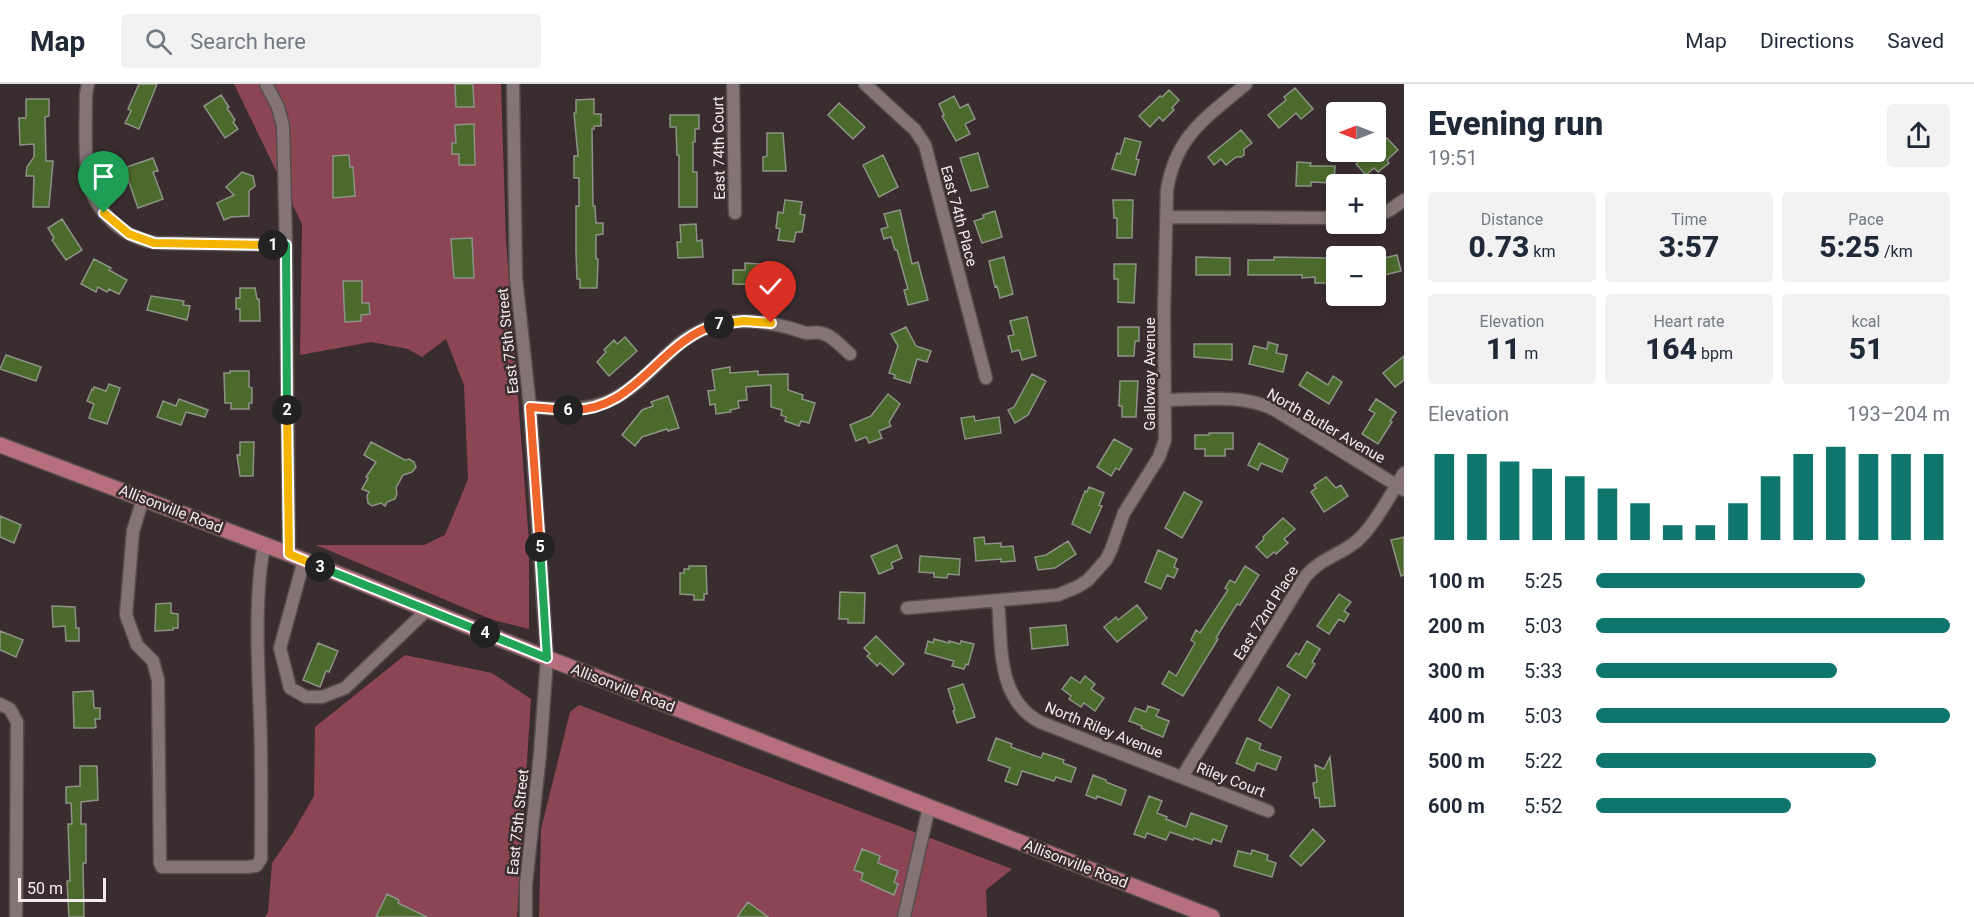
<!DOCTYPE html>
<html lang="en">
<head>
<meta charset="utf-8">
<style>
  :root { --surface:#fff; --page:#f2f2f3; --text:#1f2937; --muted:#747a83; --line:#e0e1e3; --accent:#0f766e }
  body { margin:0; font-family:Roboto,sans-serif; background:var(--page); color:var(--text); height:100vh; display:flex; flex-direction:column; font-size:22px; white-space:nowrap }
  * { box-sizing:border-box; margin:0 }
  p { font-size:20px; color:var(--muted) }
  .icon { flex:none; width:33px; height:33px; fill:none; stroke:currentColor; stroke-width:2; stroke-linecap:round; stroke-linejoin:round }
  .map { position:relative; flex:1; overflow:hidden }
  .drawer { display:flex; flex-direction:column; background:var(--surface); width:570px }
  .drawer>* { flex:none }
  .needle { width:39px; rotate:270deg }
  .controls { position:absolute; left:1326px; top:18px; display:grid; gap:12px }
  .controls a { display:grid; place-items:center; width:60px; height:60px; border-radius:6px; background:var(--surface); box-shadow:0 3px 9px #0003; font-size:30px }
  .scale { position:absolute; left:18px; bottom:15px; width:88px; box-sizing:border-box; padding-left:6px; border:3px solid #f4ebec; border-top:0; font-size:16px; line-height:21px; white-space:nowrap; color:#f4ebec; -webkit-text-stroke:4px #3a2d2f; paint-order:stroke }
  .pin { position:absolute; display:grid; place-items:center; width:51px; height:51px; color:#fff; margin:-62px -26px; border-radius:50% 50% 50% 0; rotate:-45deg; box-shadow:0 0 6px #0007 }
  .pin .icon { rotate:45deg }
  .km { position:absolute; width:30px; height:30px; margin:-15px; border-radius:50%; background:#222; color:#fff; font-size:16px; line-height:30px; text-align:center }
  .round { display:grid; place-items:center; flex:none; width:63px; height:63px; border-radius:6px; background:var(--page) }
  .head { display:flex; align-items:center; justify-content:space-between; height:102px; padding:0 24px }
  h1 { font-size:33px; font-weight:800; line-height:45px }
  .figures { display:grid; grid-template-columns:repeat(3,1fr); gap:9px; height:102px; padding:6px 24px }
  .figures div { display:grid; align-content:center; border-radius:6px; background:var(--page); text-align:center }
  .figures b { font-size:30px; font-weight:800 }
  .figures small { font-size:16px; font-weight:400 }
  .figures p { font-size:16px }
  .chart { height:168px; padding:12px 24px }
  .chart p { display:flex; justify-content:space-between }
  .chart svg { width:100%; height:108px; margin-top:6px; stroke:var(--accent); stroke-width:6 }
  ul { padding:0 24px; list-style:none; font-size:20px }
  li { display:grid; grid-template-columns:96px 72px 1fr; align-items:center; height:45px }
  li i { height:15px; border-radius:8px; background:var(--accent) }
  header { display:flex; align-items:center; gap:36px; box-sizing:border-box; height:84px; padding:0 30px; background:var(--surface); border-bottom:2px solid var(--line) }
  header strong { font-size:28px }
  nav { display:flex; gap:33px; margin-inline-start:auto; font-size:21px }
  .search { width:420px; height:54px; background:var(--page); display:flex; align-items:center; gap:15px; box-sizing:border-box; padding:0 21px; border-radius:6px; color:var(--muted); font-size:22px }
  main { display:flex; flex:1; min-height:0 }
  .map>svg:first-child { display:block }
</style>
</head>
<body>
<header>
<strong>Map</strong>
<div class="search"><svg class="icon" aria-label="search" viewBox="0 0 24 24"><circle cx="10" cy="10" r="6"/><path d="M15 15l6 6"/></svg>Search here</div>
<nav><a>Map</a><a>Directions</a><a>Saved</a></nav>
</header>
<main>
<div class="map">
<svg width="1404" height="833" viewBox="0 0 1404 833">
  <rect width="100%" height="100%" fill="#3a2d2f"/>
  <path fill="#8c4553" d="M234,0H501L506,156L529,458V545L493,536L316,461H424L445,451L468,395L464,301L446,255L422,273L408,265L371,258L300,271L302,140Z
    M405,571L492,589L531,615L517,833H265L268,828L272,779L292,750L314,712L315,643Z
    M579,621L1012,785L986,806L987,833H539L541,745L570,628Z"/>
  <path fill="#4c6a2b" stroke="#8c9386" stroke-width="1.5" d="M139,0H157L139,45L125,39L131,27L128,25Z
    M455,0H473L474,23H456Z
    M1295,4L1313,25L1301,35L1296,29L1279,44L1268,31L1286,16L1284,13Z
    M1169,6L1179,16L1172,24L1174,26L1163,37L1159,33L1150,43L1139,32L1160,12L1162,13Z
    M221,11L229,23L227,24L235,36L233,38L238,45L225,54L204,22Z
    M954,12L960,24L968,20L975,35L965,40L970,50L956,57L942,32L944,31L939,20Z
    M26,15H49V32L45,33L46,77H53L49,123H33L34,92H26L27,83L34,73V60L20,61L19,34H26Z
    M594,15V30H601V42H594V45H592L593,122H595L596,139H603V150L596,151V175H598L597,204H580V195H577L576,167V122H579V94H574V72H578L574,29H576V16Z
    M839,19L865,43L853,55L828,31Z
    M670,31H699V45H695V58H693V88H697V123H679V71H677L676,43H670Z
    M474,40L475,81H459V70H452V59H456L455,41Z
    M1241,46L1252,59L1244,65V71L1241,73H1236L1226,81L1221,75L1214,81L1208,73Z
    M767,49H783L786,87H763V73L767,72Z
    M1125,54L1141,58L1136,75L1139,76L1135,91L1112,85L1117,69L1120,70Z
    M1387,54L1398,66L1387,76L1389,79L1378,88L1374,84L1366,91L1356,80L1371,68H1376V63Z
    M978,69L988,103L971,107L960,74Z
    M349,71L350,83H353L355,112L333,114V72Z
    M883,71L898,103L879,113L863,81Z
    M153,74L158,87L153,88L163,115L138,124L124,84Z
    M1297,78L1311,79L1310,82H1335L1334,99L1311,98V102H1296Z
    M242,88L253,92L255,102L249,107V132L231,133L224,136L217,119L234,111L226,103Z
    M785,116L802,118L800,130L805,131L802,148H796L794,158L778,156L780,145L776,144L778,128L783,129Z
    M1113,116H1133L1132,154H1117V134H1114Z
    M900,126L912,180L918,178L928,216L908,221L904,206L908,205L897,166H895L891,153L884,155L881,145L888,143L884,130Z
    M995,127L1002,153L982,159L974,137L984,134L983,131Z
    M62,135L82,166L66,176L52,156L54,154L48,144Z
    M696,140L697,157L702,156L703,173L678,174L677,158H681L680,141Z
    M472,154L474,194H454L451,155Z
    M1397,171L1401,187L1376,193V176Z
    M1004,173L1013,210L1000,214L997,202L995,203L989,177Z
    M1196,173L1230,174V191H1196Z
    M1274,173L1330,174V178H1336V193H1327V199H1315V193L1302,194V191H1248V176H1274Z
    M94,175L111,184L109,186L127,196L119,210L109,205L107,208L98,203L96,208L81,200Z
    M745,179L760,180V183L775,185V201L733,200V186H745Z
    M1114,180H1136L1134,219L1118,218V195H1114Z
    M343,197H362V219H369L370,230L361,231V237L345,238Z
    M240,204H255L257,215H259L260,237H240V225H236V214H240Z
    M151,212L184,217L183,221L190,222L187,236L147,226Z
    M1027,233L1036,272L1022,276L1019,266L1012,268L1008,252L1014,251L1010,237Z
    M906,243L916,262L931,267L927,278L917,275L910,299L894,294L895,291L889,289L898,262L891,250Z
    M1118,243H1139V257H1135L1134,272H1118Z
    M625,253L637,267L609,292L597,278L606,268L604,266L614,256L617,260Z
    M1268,258L1278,261L1276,269L1287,271L1283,288L1249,280L1254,262L1267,265Z
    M1194,260H1232V276L1194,273Z
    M6,271L41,283L36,297L0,285Z
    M1404,272V296L1395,303L1383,289Z
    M730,283V289L758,287V291L788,290V306L803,311L802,315L815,319L809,339L801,337L799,342L785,337L786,333L781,331L782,326L771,323V301L746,303L747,316L738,317L739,324L730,326L731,328L716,330L715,320L710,321L708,307L715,306L712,286Z
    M230,287H249V303L252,304V319H249V325H231V319H225L224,289H230Z
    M1307,288L1328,301L1333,292L1342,298L1329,320L1299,301Z
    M1032,290L1046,297L1028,331L1015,339L1008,326L1014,323Z
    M1120,297H1138L1136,333H1122V322H1119Z
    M109,300L120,304L107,340L89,334L94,320L87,317L92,305L93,306L94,303L106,307Z
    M888,310L900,320L889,338L891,342L879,347L882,354L869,359L866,353L856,357L850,341L871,332Z
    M668,312L679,344L668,347L667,345L642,353L635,362L622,351L642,326L653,322L651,318Z
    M179,315L208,326L205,333L186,328L181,341L157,333L163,317L176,322Z
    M1376,315L1396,328L1390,337L1392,338L1378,360L1362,350L1375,329L1369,326Z
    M974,332L975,337L999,333L1001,349L965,355L961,334Z
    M1209,349H1233V365H1225V372H1205V365H1195V351H1209Z
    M1114,355L1132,365L1119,386L1116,384L1111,392L1097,383Z
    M240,358H254L253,392H240L237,371H240Z
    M371,358L405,376L409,375L414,378L416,383L412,388L403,391L396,404L397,410L395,415L387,418L385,422L381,419L372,422L368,419L367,412L369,408L362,405L368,394L366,393L376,378L364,371Z
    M1259,359L1288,375L1282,388L1261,379L1258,386L1248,381Z
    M1326,393L1336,404L1341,401L1348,412L1324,428L1311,408L1316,404L1314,401Z
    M1089,403L1104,409L1099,421L1102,422L1090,449L1072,440L1085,407L1087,408Z
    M1184,408L1202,418L1182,454L1165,444Z
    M0,432L21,441L14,459L0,453Z
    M1283,434L1295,445L1284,455L1288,459L1276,470L1274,468L1267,474L1256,463L1264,455L1263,453Z
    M984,453L985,460L1001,459V463L1013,462L1015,477L1001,478V475L976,477L974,454Z
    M1404,453V491L1401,492L1391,456Z
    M1068,457L1076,470L1055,484L1038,486L1035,473L1046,471Z
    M897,461L902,474L891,479L893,484L879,490L871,472Z
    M1158,466L1177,475L1174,483L1178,485L1174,494L1167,491L1161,505L1145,498Z
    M920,472L960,475L959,491L948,490L947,494L934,493V489L919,488Z
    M689,482H706L707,510H704V516H694V511L680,510V489H684V485H689Z
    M1245,482L1259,491L1240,521L1237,520L1216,554L1218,555L1183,612L1162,600L1169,587L1176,592L1195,559L1191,556L1196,546L1200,549L1228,506L1225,504L1230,496L1235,499Z
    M840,508L865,509L864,539H848V535H839Z
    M1339,510L1351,518L1344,527L1349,530L1344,538L1339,535L1329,550L1317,542Z
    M171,519V529L178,530V544H173V546L155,547L156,520Z
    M1137,521L1147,534L1117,558L1104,543L1116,533L1118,536Z
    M52,522L75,523L76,544H79V557H66L65,542L53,543Z
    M1066,541L1068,561L1032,565L1030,544Z
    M0,547L23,556L16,573L0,566Z
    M876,552L904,580L893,591L880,579L877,582L867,572L870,570L864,564Z
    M934,555L949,559V557L960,560L961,557L974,560L968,581L966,580L964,585L952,582L954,577L925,569L928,557L933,559Z
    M1307,557L1320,565L1312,578L1315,580L1306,594L1287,582L1296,569L1299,571Z
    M318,559L338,567L329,588L326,587L320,603L303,596Z
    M1085,592L1095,600L1091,605L1104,614L1095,627L1084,619L1081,623L1069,615L1071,612L1062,605L1071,593L1080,599Z
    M963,600L975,633L957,639L953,627L955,626L948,605Z
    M1278,603L1290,611L1271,644L1259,636Z
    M93,607L94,624H100V635H95L96,643L94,644H74L73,608Z
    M1148,622L1159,626L1156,632L1169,637L1163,653L1141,644L1142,642L1129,637L1135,624L1146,628Z
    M996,654L1012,660L1011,663L1041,674L1043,669L1064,676L1063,679L1076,684L1071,698L1056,693L1054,697L1022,687L1017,701L1005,697L1010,684L988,676Z
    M1247,654L1261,660L1259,665L1281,673L1276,686L1257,679L1254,687L1236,679Z
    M1330,673L1335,722L1320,723L1319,714H1315L1313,699L1317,698L1315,681L1324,685Z
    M80,682H97L98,716L81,718V740H86V779H83L84,833H69L67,797H70L68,740H72L71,719H66V703L80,702Z
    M1093,691L1106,696V698L1126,706L1121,721L1097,712L1096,715L1086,711Z
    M1149,712L1162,717L1157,729L1167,733L1166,735L1186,743L1191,729L1227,742L1221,758L1213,755L1211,760L1194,754L1193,756L1170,748L1166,756L1147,749L1145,754L1134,750Z
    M1313,745L1325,757L1301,782L1290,772Z
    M862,765L880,772L878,779L898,787L894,798L898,800L894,811L861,796L863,789L854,786Z
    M1252,766L1268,771L1267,776L1276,779L1272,793L1234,782L1238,767L1251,770Z
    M387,810L399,816L398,819L427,833H376Z
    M748,818L768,833H737Z"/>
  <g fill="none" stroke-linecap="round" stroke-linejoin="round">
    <defs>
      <path id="minor" d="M88,0L86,10C86,37 84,67 88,94C94,128 124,155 158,159L286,161L283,42L278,23L266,0
        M513,0L516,194L530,323L547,574L540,670L526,800V833
        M733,0L735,129
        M865,0L915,46L925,61L986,294
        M1376,132L1390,126L1404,116
        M1166,133L1336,134
        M286,161L289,470
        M1165,316C1201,316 1242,309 1275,326L1404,406
        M530,323C558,325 584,328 611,316C635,304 651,286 671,267C705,234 745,232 790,244C795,245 801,248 807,249C812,249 817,248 821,249C832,251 842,263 850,270
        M143,415L133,447L126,531L137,561L153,577L158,596L160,779L162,783H247L256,782L261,775C261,727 262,680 260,632C258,575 254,517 264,461
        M304,476L280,564L290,604L306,613H322L345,604L427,526
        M998,517C1002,560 996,615 1040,638L1268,727
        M907,524L1058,511L1079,502L1088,496L1106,476L1111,466L1124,429L1159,373L1165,356L1164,227L1167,106C1176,51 1206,34 1246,0
        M0,620L10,625L17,638L16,833
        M1182,693L1305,493C1322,472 1346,470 1362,452C1377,437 1392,408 1404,389
        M904,833L929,723"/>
      <path id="major" d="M0,361L289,470L547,574L1212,833"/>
    </defs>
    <use href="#minor" stroke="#584d4e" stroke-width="15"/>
    <use href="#major" stroke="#584d4e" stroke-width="18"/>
    <use href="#minor" stroke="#847476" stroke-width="12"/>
    <use href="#major" stroke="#b76f7d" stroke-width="15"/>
  </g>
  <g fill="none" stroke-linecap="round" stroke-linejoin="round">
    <defs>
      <path id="split-1" d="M104,129L129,150L154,159L273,161"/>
      <path id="split-2" d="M273,161H286L287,326"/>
      <path id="split-3" d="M287,326L289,470L320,483"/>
      <path id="split-4" d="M320,483L485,549"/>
      <path id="split-5" d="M485,549L547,574L540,463"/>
      <path id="split-6" d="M540,463L530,323L568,326"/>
      <path id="split-7" d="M568,326C637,329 659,255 719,240"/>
      <path id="split-8" d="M719,240L744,237L771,239"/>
    </defs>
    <use href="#split-1" stroke="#fff" stroke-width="12"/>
    <use href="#split-2" stroke="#fff" stroke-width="12"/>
    <use href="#split-3" stroke="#fff" stroke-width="12"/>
    <use href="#split-4" stroke="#fff" stroke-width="12"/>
    <use href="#split-5" stroke="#fff" stroke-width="12"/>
    <use href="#split-6" stroke="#fff" stroke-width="12"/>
    <use href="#split-7" stroke="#fff" stroke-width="12"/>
    <use href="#split-8" stroke="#fff" stroke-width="12"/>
    <use href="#split-1" stroke="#f5b400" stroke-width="8"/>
    <use href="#split-2" stroke="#22a559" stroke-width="8"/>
    <use href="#split-3" stroke="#f5b400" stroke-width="8"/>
    <use href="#split-4" stroke="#22a559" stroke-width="8"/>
    <use href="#split-5" stroke="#22a559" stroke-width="8"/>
    <use href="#split-6" stroke="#f0652b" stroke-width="8"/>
    <use href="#split-7" stroke="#f0652b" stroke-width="8"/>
    <use href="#split-8" stroke="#f5b400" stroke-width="8"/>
  </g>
  <g text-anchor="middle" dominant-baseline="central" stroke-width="5" stroke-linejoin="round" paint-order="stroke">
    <g font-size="15" fill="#f4ebec" stroke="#3a2d2f">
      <text transform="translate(719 64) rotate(-91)">East 74th Court</text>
      <text transform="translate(959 132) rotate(75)">East 74th Place</text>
      <text transform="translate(508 257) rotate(-96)">East 75th Street</text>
      <text transform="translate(1150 290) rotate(-90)">Galloway Avenue</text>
      <text transform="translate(1326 342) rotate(30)">North Butler Avenue</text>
      <text transform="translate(171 425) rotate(21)">Allisonville Road</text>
      <text transform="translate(1266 529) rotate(-58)">East 72nd Place</text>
      <text transform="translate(623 604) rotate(21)">Allisonville Road</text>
      <text transform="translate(1104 646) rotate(22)">North Riley Avenue</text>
      <text transform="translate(1231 696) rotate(21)">Riley Court</text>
      <text transform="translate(518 738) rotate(-84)">East 75th Street</text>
      <text transform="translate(1076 780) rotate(21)">Allisonville Road</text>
    </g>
  </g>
</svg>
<div class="controls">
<a><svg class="needle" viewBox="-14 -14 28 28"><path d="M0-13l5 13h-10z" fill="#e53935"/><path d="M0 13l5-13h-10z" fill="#747a83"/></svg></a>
<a>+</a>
<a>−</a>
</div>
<div class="scale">50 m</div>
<div class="pin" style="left:104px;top:129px;background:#1e9e55"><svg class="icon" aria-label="arrive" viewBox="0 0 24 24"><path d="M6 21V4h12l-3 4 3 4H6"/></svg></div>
<div class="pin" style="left:771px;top:239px;background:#d93025"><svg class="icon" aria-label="check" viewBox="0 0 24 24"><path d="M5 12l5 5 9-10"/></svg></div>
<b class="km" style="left:273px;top:161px">1</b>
<b class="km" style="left:287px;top:326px">2</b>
<b class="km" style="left:320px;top:483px">3</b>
<b class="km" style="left:485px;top:549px">4</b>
<b class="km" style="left:540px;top:463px">5</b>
<b class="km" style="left:568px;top:326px">6</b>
<b class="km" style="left:719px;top:240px">7</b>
</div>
<section class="drawer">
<div class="head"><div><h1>Evening run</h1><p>19:51</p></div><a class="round"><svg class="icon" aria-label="share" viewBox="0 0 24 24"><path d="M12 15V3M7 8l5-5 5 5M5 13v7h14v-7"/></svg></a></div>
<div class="figures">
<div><p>Distance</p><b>0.73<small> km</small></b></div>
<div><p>Time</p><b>3:57</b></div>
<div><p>Pace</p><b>5:25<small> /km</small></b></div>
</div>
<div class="figures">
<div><p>Elevation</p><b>11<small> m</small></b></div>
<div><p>Heart rate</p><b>164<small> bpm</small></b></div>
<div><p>kcal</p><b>51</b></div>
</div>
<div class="chart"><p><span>Elevation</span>193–204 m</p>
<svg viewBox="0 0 160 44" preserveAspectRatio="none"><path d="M5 44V9M15 44V9M25 44V12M35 44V15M45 44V18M55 44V23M65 44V29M75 44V38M85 44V38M95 44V29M105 44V18M115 44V9M125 44V6M135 44V9M145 44V9M155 44V9"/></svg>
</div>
<ul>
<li><b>100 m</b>5:25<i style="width:76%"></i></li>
<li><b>200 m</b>5:03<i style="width:100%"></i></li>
<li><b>300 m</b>5:33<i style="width:68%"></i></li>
<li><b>400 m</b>5:03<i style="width:100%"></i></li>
<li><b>500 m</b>5:22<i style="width:79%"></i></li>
<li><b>600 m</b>5:52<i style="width:55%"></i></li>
</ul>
</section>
</main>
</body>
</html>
